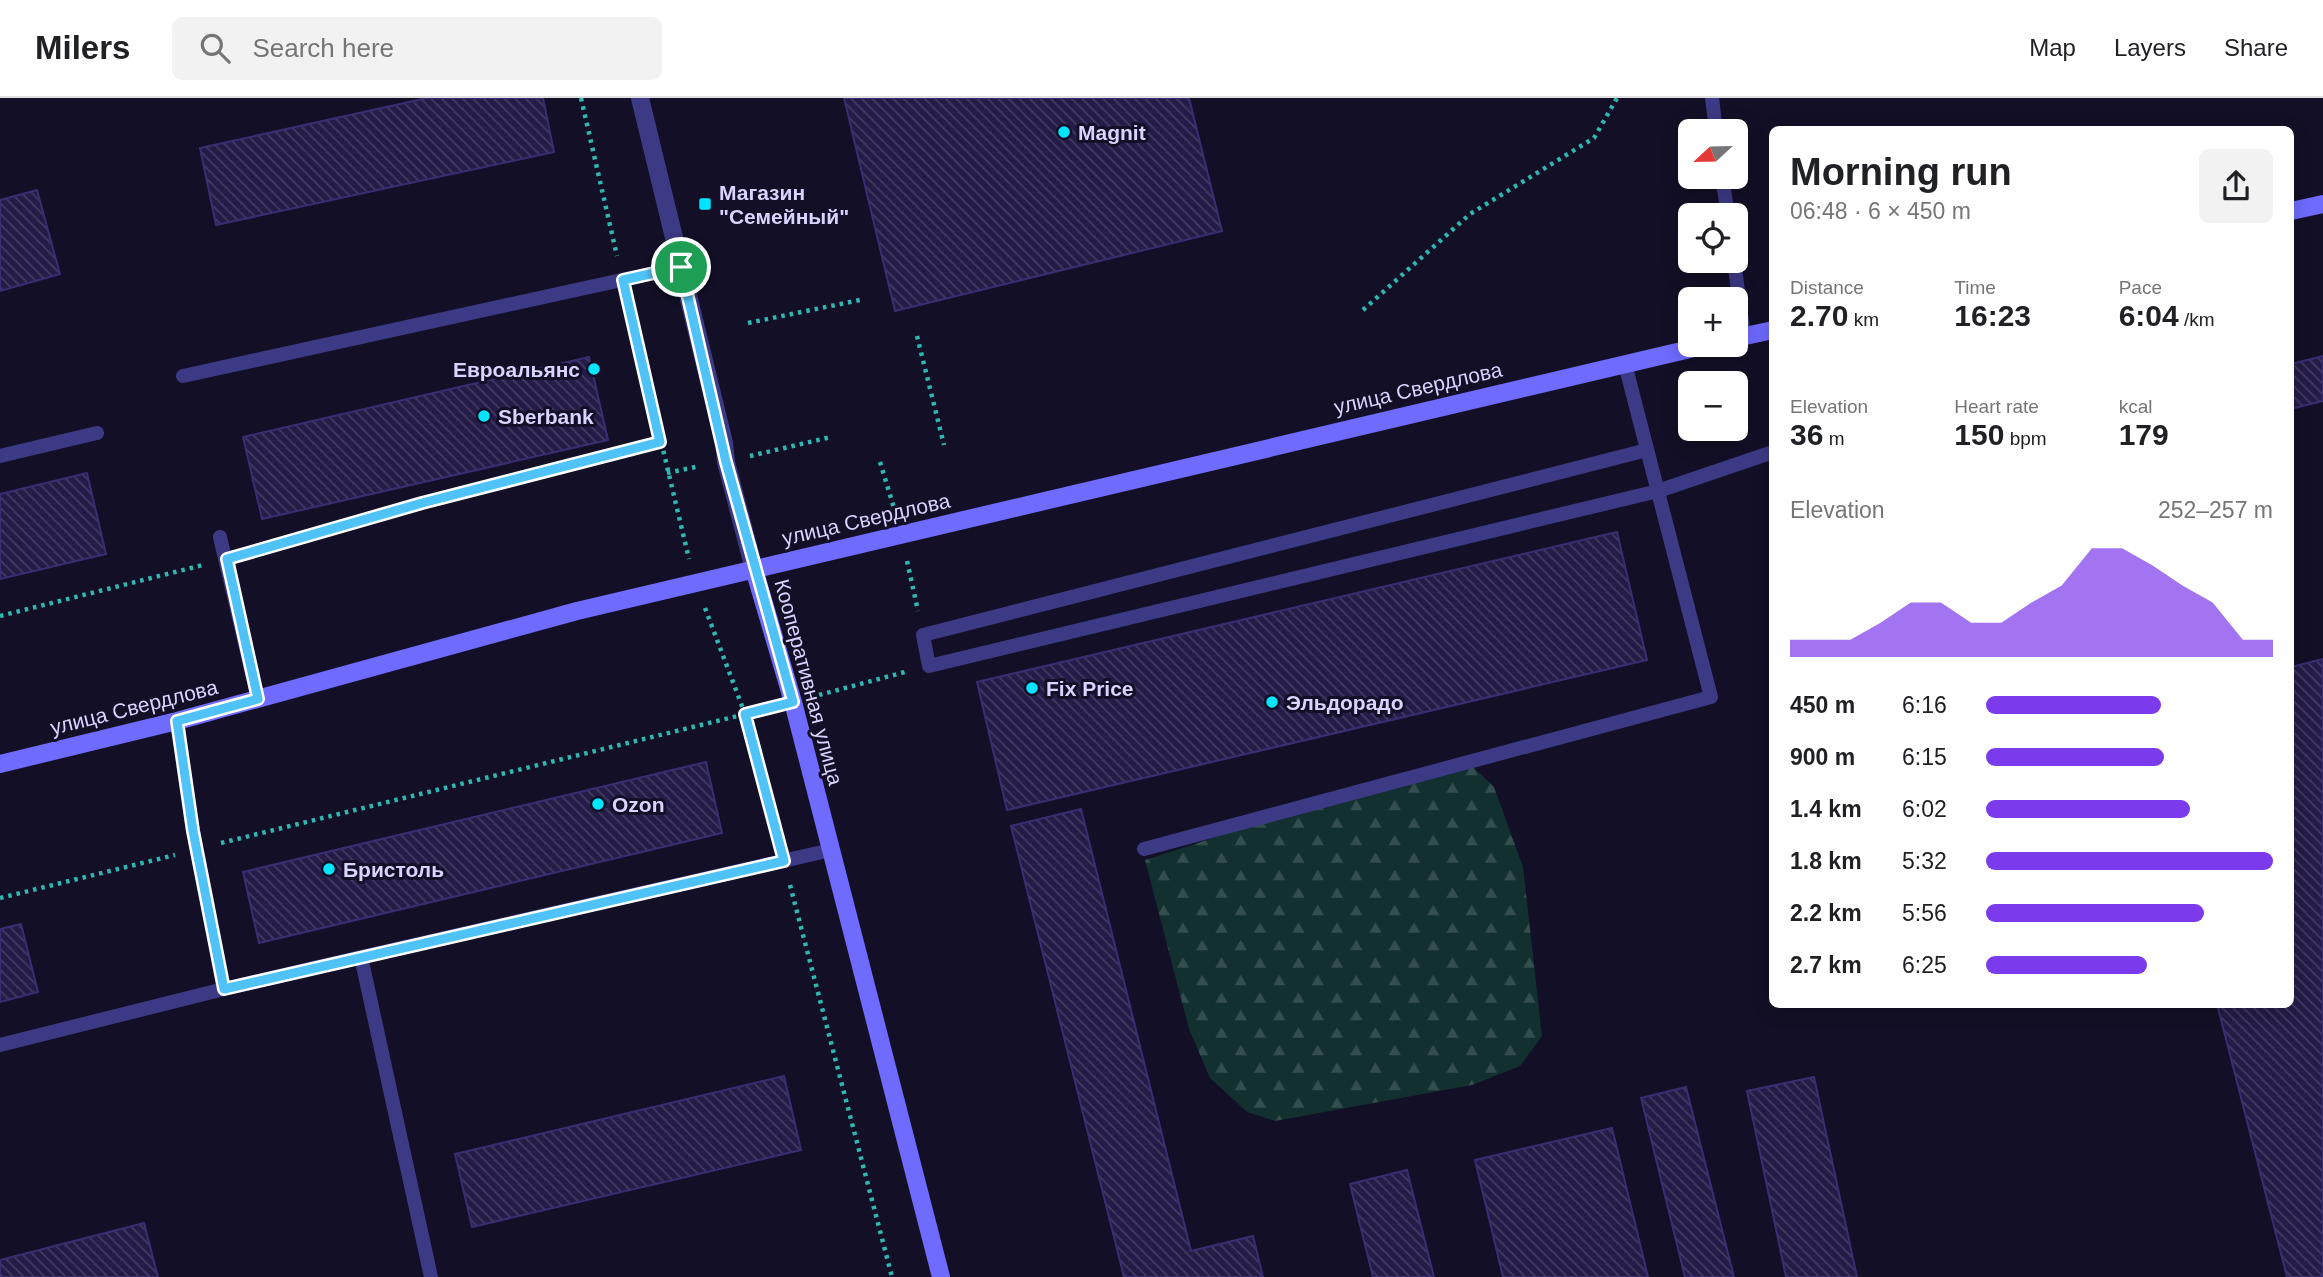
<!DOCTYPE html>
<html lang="en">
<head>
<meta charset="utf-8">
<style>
  :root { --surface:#fff; --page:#f2f2f2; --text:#202124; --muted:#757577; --line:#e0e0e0; --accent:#7c3aed }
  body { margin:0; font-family:Arial,sans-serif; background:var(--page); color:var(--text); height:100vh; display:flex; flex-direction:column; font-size:26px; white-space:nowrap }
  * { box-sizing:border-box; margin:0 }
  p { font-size:23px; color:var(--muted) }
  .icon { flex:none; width:38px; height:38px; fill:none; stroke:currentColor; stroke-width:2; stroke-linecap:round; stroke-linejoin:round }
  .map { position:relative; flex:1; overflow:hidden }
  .panel { position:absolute; left:1769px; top:28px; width:525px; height:882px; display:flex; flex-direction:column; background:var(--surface); border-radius:10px; box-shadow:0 4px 18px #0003 }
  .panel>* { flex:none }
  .needle { width:46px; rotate:248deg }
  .buttons { position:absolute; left:1678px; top:21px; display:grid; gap:14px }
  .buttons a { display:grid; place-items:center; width:70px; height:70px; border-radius:10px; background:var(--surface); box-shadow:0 4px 18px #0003; font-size:35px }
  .pin { position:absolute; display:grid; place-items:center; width:60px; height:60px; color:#fff; margin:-30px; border:4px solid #fff; border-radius:50%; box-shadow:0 2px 7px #0007 }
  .round { display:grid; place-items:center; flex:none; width:74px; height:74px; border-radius:10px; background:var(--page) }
  .headline { display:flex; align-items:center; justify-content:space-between; height:119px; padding:0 21px }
  h1 { font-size:38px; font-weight:700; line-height:52px }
  .stats { display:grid; grid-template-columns:repeat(3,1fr); gap:10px; height:119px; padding:7px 21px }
  .stats div { display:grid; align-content:center }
  .stats b { font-size:30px; font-weight:700 }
  .stats small { font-size:19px; font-weight:400 }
  .stats p { font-size:19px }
  .chart { height:196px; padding:14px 21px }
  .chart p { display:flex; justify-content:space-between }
  .chart svg { width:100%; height:126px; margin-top:7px; fill:var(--accent); opacity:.7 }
  ul { padding:0 21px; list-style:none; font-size:23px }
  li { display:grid; grid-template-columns:112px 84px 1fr; align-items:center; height:52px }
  li i { height:18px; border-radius:9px; background:var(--accent) }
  header { display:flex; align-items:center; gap:42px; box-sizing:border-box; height:98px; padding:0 35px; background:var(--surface); border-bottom:2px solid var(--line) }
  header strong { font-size:33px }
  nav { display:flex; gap:38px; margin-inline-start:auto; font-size:24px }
  .search { width:490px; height:63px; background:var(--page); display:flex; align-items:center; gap:18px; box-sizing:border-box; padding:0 24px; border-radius:10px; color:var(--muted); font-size:26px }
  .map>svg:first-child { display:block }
</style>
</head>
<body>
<header>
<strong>Milers</strong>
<div class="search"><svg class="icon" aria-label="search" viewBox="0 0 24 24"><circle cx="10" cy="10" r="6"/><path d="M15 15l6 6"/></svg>Search here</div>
<nav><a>Map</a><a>Layers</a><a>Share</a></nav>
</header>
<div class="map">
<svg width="2323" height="1179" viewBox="0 0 2323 1179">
  <defs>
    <pattern id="forest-firs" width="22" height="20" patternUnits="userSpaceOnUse" patternTransform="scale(1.75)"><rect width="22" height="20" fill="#12302f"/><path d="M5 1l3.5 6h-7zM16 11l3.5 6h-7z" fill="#344d4e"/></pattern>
    <pattern id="building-back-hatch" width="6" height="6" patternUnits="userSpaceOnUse" patternTransform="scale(1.75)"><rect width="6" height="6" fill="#241b47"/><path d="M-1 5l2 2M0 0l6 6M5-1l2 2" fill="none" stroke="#433b63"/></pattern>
  </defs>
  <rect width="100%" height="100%" fill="#130f26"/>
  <path fill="url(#forest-firs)" d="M1473,669L1494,689L1523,769L1542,938L1520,968L1472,987L1275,1023L1247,1014L1210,980L1189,931L1145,762L1408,677Z"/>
  <path fill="url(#building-back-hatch)" stroke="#3b2d73" stroke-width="2" d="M427,0H543L554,54L216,127L200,50Z
    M844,0H1189L1222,133L895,213Z
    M37,92L60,176L0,193V102Z
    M2323,258V303L2291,311V266Z
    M589,259L608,342L262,421L243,339Z
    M87,375L106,456L0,481V396Z
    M1617,434L1647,562L1007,712L977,584Z
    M2323,561V1179H2287L2217,906H2291V569Z
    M706,664L722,735L259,845L243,774Z
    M1081,711L1191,1153L1253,1138L1263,1179H1124L1011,728Z
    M21,826L38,894L0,904V831Z
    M784,978L801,1052L472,1129L455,1056Z
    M1814,979L1857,1179H1786L1747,993Z
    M1686,989L1734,1179H1685L1641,1000Z
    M1612,1030L1648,1179H1503L1475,1062Z
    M1407,1072L1434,1179H1373L1350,1086Z
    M144,1125L158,1179H0V1162Z"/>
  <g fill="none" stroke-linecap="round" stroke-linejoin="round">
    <path stroke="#2fb8b0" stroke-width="4.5" stroke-dasharray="3.5 5" stroke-linecap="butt" d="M581,0L617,158
      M628,204L689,461
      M1363,212L1470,116L1594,40L1617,0
      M748,225L860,202
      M917,238L944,347
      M750,358L831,339
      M880,364L894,410
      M667,375L700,368
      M249,455L422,405L660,344
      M907,463L918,513
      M705,510L745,616L778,741
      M0,518L203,467
      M819,597L905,574
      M221,745L770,610
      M790,787L892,1179
      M0,800L175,757"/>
    <path stroke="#3d3a85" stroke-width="14" d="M1712,0L1716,33
      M1722,79L1728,117
      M1734,163L1744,238
      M183,278L681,169
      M1647,352L923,537L929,568L1658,393L1773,354
      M0,358L97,335
      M220,439L258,601
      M177,623L193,733L224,891L361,859L431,1179
      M1144,751L1711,599L1625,266
      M361,859L831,752
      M0,947L224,891"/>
    <path stroke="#3d3a85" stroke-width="18" d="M640,0L724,345L726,364L754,471"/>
    <path stroke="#6f6bff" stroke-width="18" d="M2291,113L2323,106
      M1736,240L1773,232
      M754,471L793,604L941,1179
      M0,666L177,623L577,513L1707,247"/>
  </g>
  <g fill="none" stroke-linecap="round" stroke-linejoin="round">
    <defs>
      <path id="route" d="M681,169L726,364L793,604L745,616L784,763L224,891L193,733L177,623L258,601L227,461L422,405L660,344L623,182Z"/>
    </defs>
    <use href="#route" stroke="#fff" stroke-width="14"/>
    <use href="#route" stroke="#4fc3f7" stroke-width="9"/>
  </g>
  <g fill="#00e5ff" stroke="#130f26" stroke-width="2.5">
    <circle cx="1064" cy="34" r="7"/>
    <rect x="698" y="99" width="14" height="14" rx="3.5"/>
    <circle cx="594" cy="271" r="7"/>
    <circle cx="484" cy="318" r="7"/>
    <circle cx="1032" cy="590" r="7"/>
    <circle cx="1272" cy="604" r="7"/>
    <circle cx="598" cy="706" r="7"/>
    <circle cx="329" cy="771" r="7"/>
  </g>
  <g text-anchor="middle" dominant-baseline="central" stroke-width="6" stroke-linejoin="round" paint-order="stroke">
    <g font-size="21" font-weight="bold" fill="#d9d4ff" stroke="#130f26" text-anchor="start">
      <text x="1078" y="34">Magnit</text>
      <text x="719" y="94">Магазин<tspan x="719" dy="24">"Семейный"</tspan></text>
      <text x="580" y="271" text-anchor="end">Евроальянс</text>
      <text x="498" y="318">Sberbank</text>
      <text x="1046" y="590">Fix Price</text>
      <text x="1286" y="604">Эльдорадо</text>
      <text x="612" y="706">Ozon</text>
      <text x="343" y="771">Бристоль</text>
    </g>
    <g font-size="21" fill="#d9d4ff" stroke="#130f26">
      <text transform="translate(1418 290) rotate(-13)">улица Свердлова</text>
      <text transform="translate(866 421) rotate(-13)">улица Свердлова</text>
      <text transform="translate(809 584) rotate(75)">Кооперативная улица</text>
      <text transform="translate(134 609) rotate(-14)">улица Свердлова</text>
    </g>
  </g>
</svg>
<div class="buttons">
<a><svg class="needle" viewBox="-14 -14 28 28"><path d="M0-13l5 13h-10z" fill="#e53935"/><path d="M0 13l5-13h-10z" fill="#757577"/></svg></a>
<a><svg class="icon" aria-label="locate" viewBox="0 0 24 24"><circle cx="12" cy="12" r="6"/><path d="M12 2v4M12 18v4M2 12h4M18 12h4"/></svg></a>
<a>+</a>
<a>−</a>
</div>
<div class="pin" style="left:681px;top:169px;background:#1e9e55"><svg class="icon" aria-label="arrive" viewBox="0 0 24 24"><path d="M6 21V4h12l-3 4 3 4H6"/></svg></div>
<section class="panel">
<div class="headline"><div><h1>Morning run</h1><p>06:48 · 6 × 450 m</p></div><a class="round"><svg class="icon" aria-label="share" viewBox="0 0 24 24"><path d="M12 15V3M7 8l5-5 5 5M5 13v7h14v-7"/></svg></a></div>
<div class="stats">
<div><p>Distance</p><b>2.70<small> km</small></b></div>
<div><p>Time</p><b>16:23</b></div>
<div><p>Pace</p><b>6:04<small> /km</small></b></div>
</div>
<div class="stats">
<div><p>Elevation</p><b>36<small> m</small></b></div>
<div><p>Heart rate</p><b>150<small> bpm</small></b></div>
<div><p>kcal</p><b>179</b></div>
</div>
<div class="chart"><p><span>Elevation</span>252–257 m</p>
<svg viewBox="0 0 160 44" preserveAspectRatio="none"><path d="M0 44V38L10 38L20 38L30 32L40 25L50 25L60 32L70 32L80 25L90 19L100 6L110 6L120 12L130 19L140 25L150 38L160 38V44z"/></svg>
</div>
<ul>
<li><b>450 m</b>6:16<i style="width:61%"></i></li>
<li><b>900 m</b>6:15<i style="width:62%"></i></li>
<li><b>1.4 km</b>6:02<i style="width:71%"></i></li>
<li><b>1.8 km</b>5:32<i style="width:100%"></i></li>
<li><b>2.2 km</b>5:56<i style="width:76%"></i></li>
<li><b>2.7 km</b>6:25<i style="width:56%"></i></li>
</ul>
</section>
</div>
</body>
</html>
